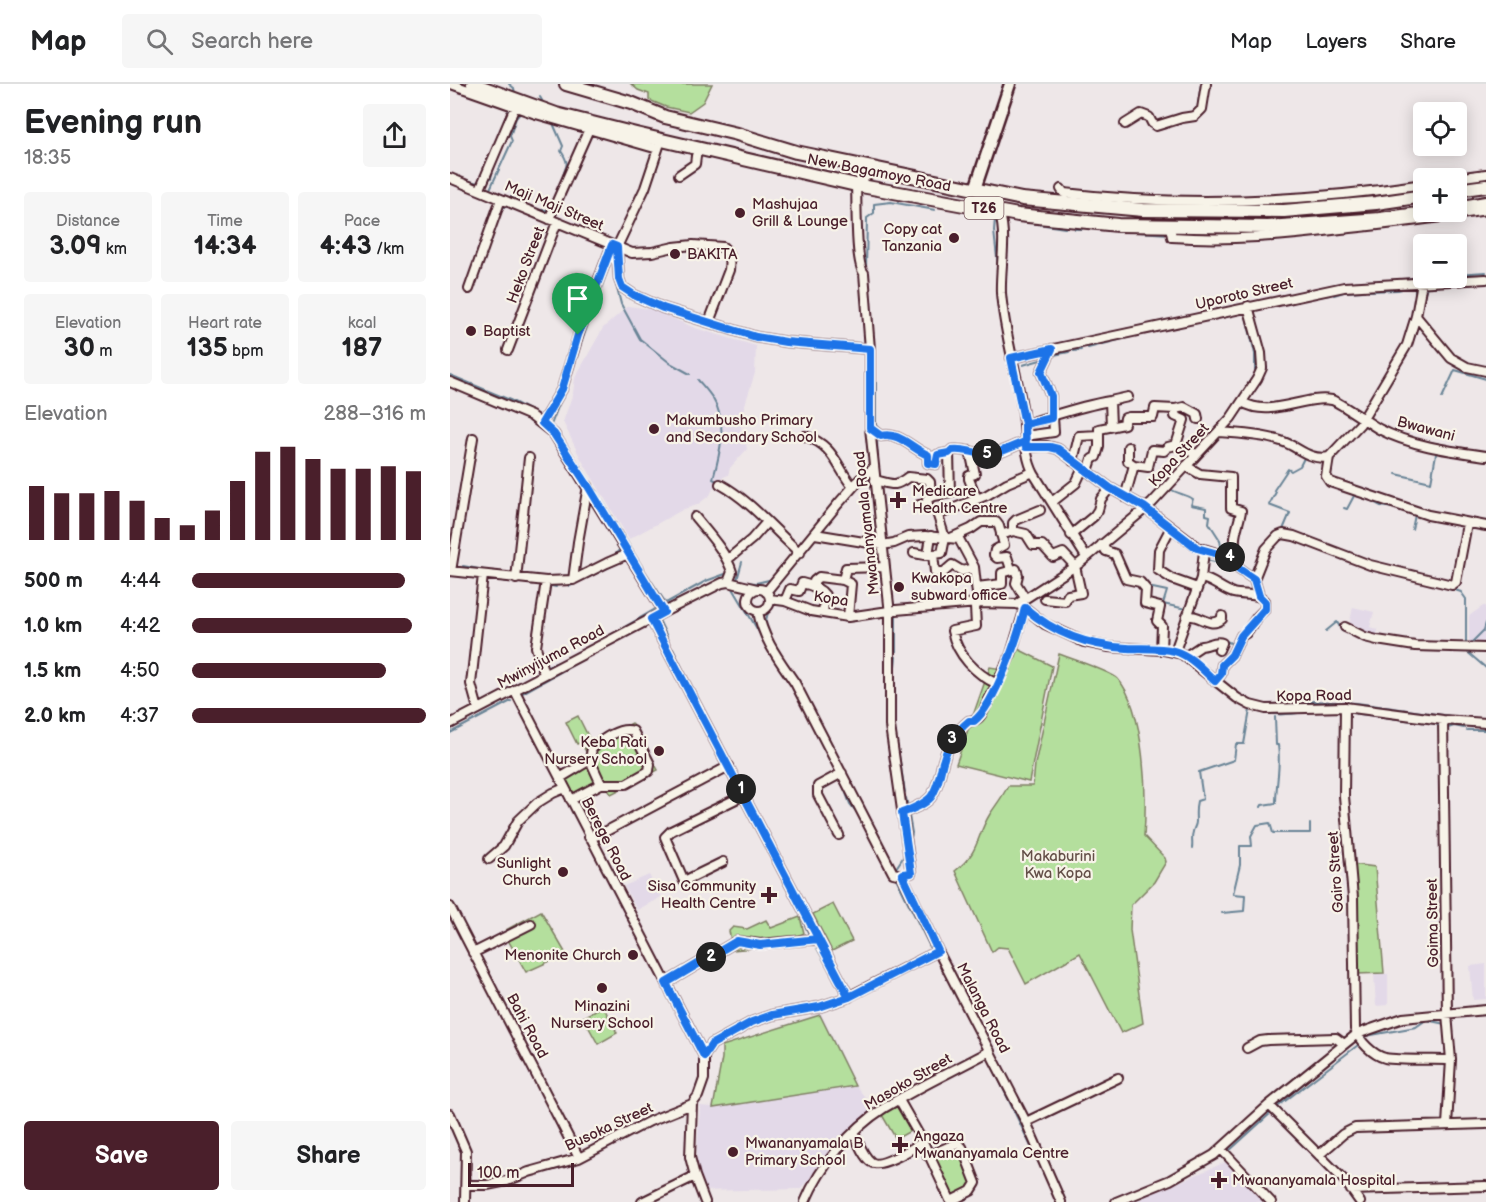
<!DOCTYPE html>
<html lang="en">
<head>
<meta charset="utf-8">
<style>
  :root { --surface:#fff; --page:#f6f6f6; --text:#202124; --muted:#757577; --line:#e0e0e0; --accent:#4a1f2b }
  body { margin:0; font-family:"Balsamiq Sans",sans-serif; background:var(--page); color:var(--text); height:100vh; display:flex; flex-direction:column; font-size:22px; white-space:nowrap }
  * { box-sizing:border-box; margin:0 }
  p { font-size:20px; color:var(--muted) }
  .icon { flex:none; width:33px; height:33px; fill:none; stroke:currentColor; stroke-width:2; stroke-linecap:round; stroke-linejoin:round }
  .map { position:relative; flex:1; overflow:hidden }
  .details { display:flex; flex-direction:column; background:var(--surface); width:450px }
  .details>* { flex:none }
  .fabs { position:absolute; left:963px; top:18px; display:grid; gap:12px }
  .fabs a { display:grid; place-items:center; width:54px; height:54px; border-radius:6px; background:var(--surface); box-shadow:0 3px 15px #0003; font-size:30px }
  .scale { position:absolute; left:18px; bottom:15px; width:106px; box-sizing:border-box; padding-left:6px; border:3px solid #4a1f2b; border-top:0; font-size:16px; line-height:21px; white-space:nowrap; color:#4a1f2b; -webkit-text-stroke:4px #f7f3e8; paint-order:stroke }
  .pin { position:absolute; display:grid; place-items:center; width:51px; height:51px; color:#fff; margin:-62px -26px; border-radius:50% 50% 50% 0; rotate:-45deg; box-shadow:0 0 6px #0007 }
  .pin .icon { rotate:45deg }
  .km { position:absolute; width:30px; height:30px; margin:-15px; border-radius:50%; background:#222; color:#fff; font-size:16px; line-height:30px; text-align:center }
  .round { display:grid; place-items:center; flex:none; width:63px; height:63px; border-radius:6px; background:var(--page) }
  .overview { display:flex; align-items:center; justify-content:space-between; height:102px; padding:0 24px }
  h1 { font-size:33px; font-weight:700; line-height:45px }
  .figures { display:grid; grid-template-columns:repeat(3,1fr); gap:9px; height:102px; padding:6px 24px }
  .figures div { display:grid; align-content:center; border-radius:6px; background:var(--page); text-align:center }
  .figures b { font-size:26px; font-weight:700 }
  .figures small { font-size:16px; font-weight:400 }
  .figures p { font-size:16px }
  .chart { height:168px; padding:12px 24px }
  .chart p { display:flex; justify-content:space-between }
  .chart svg { width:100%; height:108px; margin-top:6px; stroke:var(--accent); stroke-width:6 }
  .action { display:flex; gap:12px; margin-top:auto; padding:12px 24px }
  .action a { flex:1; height:69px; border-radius:6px; background:var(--accent); color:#fff; font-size:24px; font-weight:700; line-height:69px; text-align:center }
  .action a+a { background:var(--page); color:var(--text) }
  ul { padding:0 24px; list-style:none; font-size:20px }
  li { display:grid; grid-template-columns:96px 72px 1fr; align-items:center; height:45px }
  li i { height:15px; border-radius:8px; background:var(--accent) }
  header { display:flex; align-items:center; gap:36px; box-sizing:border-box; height:84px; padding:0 30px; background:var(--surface); border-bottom:2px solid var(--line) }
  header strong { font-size:28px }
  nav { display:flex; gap:33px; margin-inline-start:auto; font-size:21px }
  .search { width:420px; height:54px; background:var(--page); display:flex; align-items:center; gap:15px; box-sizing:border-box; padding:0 21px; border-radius:6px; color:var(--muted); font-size:22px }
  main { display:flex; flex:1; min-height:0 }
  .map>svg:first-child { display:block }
</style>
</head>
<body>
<header>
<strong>Map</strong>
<div class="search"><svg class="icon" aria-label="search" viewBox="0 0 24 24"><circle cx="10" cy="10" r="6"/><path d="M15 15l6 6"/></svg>Search here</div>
<nav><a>Map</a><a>Layers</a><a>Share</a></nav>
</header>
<main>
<section class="details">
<div class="overview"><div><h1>Evening run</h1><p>18:35</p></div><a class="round"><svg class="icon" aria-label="share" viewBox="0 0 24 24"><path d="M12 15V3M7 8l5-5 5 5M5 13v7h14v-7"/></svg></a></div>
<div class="figures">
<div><p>Distance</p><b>3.09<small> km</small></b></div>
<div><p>Time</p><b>14:34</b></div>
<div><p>Pace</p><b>4:43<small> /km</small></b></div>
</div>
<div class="figures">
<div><p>Elevation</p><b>30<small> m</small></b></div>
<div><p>Heart rate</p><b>135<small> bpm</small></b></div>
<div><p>kcal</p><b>187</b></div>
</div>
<div class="chart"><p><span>Elevation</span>288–316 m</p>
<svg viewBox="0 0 160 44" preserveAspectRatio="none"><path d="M5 44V22M15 44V25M25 44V25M35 44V24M45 44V28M55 44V35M65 44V38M75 44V32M85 44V20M95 44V8M105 44V6M115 44V11M125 44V15M135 44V15M145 44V14M155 44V16"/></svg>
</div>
<ul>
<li><b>500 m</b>4:44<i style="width:91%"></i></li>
<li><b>1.0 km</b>4:42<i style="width:94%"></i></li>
<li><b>1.5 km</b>4:50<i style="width:83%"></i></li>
<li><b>2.0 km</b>4:37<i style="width:100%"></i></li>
</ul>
<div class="action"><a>Save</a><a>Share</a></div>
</section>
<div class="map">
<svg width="1036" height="1118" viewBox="0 0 1036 1118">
  <rect width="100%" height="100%" fill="#eee7e8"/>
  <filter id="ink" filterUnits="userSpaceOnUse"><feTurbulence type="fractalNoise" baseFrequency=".0167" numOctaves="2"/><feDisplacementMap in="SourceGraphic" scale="12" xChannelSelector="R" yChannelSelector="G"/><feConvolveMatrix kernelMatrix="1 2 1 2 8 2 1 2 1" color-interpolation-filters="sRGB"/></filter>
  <g filter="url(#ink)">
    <path fill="#e3d9e8" d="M178,222L201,225L245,244L306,262L305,289L292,330L290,352L296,360L297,365L280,384L278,391L267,396L260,411L247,421L234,425L179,455L130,373L113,338L123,309L125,294L153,244Z
      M1033,522H1036V563L1019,561V532Z
      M903,523L924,528L920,543L928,546L926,554L898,547Z
      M199,791L211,813L187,826L174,802Z
      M1036,880V915L1023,916L1020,882Z
      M924,890H938V921L926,922Z
      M371,929L406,1002L423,1023L351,1105L247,1107L246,1081L250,1022L262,1023L272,974V962Z
      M785,1074L824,1118H683Z"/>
    <path fill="#b4df9d" stroke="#7f7f64" stroke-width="1.5" d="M181,0H262L253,18L239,28L216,23L199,16V10L188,6Z
      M127,189L145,196L138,211L121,203Z
      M568,565L602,582L579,698L506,680L540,583L558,586Z
      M609,570C620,574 662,588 668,595C695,626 697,712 694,752L715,774L716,778L704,798L681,821L680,846L693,939L671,949L630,869L576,900L558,864L548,863L542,868L505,787C531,767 525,754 540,730C546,721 553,712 558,702H583L585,680Z
      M128,632L140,656L131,662L129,659L127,660L116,638Z
      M182,639L208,686L161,710L153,698L124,713L112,692L141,676L134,664Z
      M902,780L925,783L934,889L907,890Z
      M383,820L402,857L382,867L363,830Z
      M91,827L116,870L76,888L58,856L56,846Z
      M350,833L354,849L326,862L283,866L279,847L283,843L297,845L316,836L321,844Z
      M153,922L167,949L148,960L133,933Z
      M370,931L405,1002L263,1024L272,974V962Z
      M448,1022L462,1046L446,1055L432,1031Z
      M504,1062L518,1084L523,1104L500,1114L481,1074Z"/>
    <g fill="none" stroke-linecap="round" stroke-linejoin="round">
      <path stroke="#698496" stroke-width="2" d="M59,0L64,4L65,10
        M90,13L94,20
        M557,24L563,7
        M747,27L751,0
        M56,35L59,24
        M102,37L113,62L111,67C123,85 112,82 112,99
        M11,95L28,99L31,98
        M37,96L41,94L45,78
        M0,99L12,103
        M40,105L62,57L60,52L66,34L72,27
        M61,113L68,118
        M54,123H63
        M87,126H98L101,123
        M993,128H994
        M545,134L544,147L548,183
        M581,139L615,144
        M625,145H632
        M641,145L719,150
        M724,149H737
        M164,178V193L171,220L190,255L220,279L240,290
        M416,186L417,134L424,129V120L441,118L485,126
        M1006,190L1036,188
        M908,199L965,194
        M919,207L948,206L965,202V219
        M884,211L894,208L914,207
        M859,214L880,211
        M971,223L977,202
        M800,227L837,219
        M774,232L789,229
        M676,245L887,201
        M553,249L554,261
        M646,252L671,246
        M685,252L714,245
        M638,264L680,253
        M624,267L631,266
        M604,271L619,268
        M125,276L164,169
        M573,281L594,275
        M0,291L60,316L88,331
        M248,296C253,302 259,308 263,315C278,339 270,370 263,395L269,398
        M426,298V341L431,348
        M992,314L1005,286L1036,295
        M56,325L67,330
        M781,327L805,289V270L795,228
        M913,341L930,351L937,353
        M104,345L101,341L113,310
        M427,355L428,382
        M966,355L1013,365
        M113,357C151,409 179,466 216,519L256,497L278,489
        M946,390L981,398L986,370L989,367
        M720,405C728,410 735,410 743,415L741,421L756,424V431L760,432L759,439L770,456L772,468
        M916,414L931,422L954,426L978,435
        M894,424L897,425L905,410
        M962,445L965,431
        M832,448L840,429L819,421L826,408L824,406L838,385L841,387L850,382L855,372
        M163,473L171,464
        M756,476L769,479L771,474H774
        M13,482L45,488
        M285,494L287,497L306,499L323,495
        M40,496L85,500
        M287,496L292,478
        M1010,496L1012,491L1015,469
        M97,501L106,503
        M281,501L313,555
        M120,502L174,476
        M698,503L717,507L713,520L736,525
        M999,504L1011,508L1016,515V560
        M442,513L446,529V569
        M427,532L439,531
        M195,542L199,541L240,617
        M591,542L597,546L619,555
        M315,544H317C314,534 319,527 324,518
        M876,547L887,538L892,547L899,549
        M217,553L209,536L220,529
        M774,556L785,561
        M147,559L207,524L201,514
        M1019,561L1034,546L1036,539
        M223,565L237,594
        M1015,566L1036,584
        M97,582L115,576
        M445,583L446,573
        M239,598L245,609
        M445,603V598
        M445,606V643
        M71,610L163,559
        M246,611L266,649
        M851,621L860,617L907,619L1022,635
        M799,624C822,634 842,630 866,627
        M887,627L986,640L990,643
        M995,645L1004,642L1014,644
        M1017,646H1036
        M446,648V649
        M0,649L61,617
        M268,652L272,660
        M446,653L455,708
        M276,668L281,677
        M283,680L287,690
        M391,696L400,720L412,735
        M456,714L458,723
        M811,723L812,721L826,719C826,699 831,681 828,661H826L825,633
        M459,732L462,749L460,758
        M742,764C743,759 741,753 743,748C743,745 746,742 746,738C746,731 745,725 747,717L753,715L749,688L784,676L786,660H794L800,626
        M444,787L456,769
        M445,792L482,867
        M347,822L360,853
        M772,829L794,827L795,811L783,810L790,781V762H802L801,752L807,741L820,739L823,749H860V740
        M367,864L392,908
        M486,872L535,966
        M539,975L596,1094
        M826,1024L912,958L916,952L966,943L976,936L995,940
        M0,1041L4,1048
        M10,1061L12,1073
        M778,1068L822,1028"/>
      <defs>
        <path id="minor" d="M1,0L86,30L208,65
          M675,40L691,30L699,33L702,39L706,42L732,34L745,32L752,25L756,0
          M229,91L245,80L246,72
          M0,94L182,169L202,168L224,163L243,161L273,163C280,169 280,177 279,186L259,238
          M1006,94L1036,90
          M30,105L67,18
          M611,105L614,109C734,123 854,118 974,100
          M527,107C534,113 547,122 550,130C557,155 550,183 551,209C554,247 566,285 572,323C576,345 573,369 584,390L636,473
          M99,135L139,45
          M720,143L722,153C779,157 835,152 891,145C940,140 988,134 1036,126
          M167,163L169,195L172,203L184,211L213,224L306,253L336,258L420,265
          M167,163L195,104L209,62
          M19,205L51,115
          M966,232L1001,274L1017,283L1036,287
          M58,266L107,138
          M561,274L894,203L1036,195
          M0,298L81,332L104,350L214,528
          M792,318C821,335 853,311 882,316C889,318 920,340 929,345C961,362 1001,367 1036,372
          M601,334V312L591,288L602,265
          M92,339L112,305L133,236L162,161
          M575,340C603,332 630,322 660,317
          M661,342L660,317L678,313
          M420,344L431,352C449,347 462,365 478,371V379L486,380L488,371L499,369L502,366C514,364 524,370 537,370C552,370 561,362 575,358
          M769,348C785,349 816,352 831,357C848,362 858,377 879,373L910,340L957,261L966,232L972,198
          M355,352C384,361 386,382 403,403
          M575,352L604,348L603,333
          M726,361L734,336L725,332V325L734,323L747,330L748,335
          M576,363L597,362L608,365L660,404L694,423L747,463L779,473L784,472
          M520,367L525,390L519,392V395L527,415
          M879,373L876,392L880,398L978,431L1036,442
          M623,377L629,352L649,351
          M684,381L698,383L702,366L714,367L718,363L726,361L746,370
          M736,382L750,390L781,393V424L791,427C789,441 781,455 787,468L784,472L789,485L804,495
          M638,387L642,375L646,373L649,363V345L674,340L675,334L679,333H703L705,324L725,325
          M425,396C442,400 444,404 458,393L477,395L480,398L481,413
          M270,400C301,417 324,446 350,469
          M675,413L684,381L678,377V363
          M602,418L626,399L633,384
          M469,421L478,420L477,415L479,413L500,409L499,369
          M245,433C258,449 276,468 282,488L278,498
          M720,445L709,466L708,486L722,495L747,504
          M563,447L576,450L583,461H592L603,473L613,469L625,482L631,509L618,511L615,517L595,515
          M365,450L432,461L444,459L458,453L475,452L509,455L524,483L528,519L525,523L526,542L502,547C507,571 526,590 547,600
          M551,451L563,447V439L566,436L590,426
          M621,451L644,432L648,426L651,415L660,404
          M501,454L521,445L531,438H546L549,442L554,461L545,466L544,471L547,474L557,473L561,485
          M652,460L656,467L665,470L676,495L690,498L696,505L695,519L710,523L707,537L712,542L711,566
          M464,469L475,471L492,469L495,454L488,432L490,430L537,411L557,399L583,388
          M478,471L481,452
          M483,471L485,488H494L502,481L512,487L524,484
          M277,476L302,455L317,438
          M0,487L96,497L123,496L157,479L178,470
          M1,487L23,354
          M751,494C763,496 771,505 783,509C794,512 807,508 815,517V525L807,533L796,549L791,552L782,571L772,581L771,590L765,597
          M66,495L79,374
          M123,496L128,458L138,402
          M393,496L401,500L398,533
          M364,503V497L369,493L393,496L396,484L435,483
          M527,503L552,500V489L566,485L568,491L566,499L575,514
          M298 516a11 11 0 1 1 22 0a11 11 0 1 1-22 0Z
          M316,508L388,420L410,395L424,384
          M809,512L804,495L816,465L828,452L833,450L844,452L920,481L1002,501L1006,498L1017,440
          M320,515L335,517L361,527L398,533L446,526L528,519L568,520L575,524L595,540L634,558L658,563L713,566L732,570L787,614L800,621L816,625L895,623L993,636L1036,639
          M335,517L340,505L349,507L352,499C361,501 370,504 375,511L373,529
          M567,520L630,479L702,419L781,334L807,295L812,284L811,269L798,222
          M308,527C312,554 330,577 345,599L443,789L452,791L461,789L440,642V530L420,344V265L414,189C405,179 407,118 406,101L425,85
          M737,532C751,530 759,545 772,535V532
          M201,535L399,913
          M895,543L915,553L927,556L965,562L1036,564
          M725,567L751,494L754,467
          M736,572L751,562C758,562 765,556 772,559L769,566
          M94,590L86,563L96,497
          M65,607L254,972V995L248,1012L242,1020L240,1073L245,1092L255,1118
          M895,623L894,712L903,814L905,945C909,957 923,971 935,974C952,977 982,975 1001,976
          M28,625L21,600L33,491
          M993,636L997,930L1001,976L997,1041
          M0,640L214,528L272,499L278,498L307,505
          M140,676L151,700
          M110,694L140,676L142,664C152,656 170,642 183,647L200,680L199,687L176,700H151L121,716
          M452,729C462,725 474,721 481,713C487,705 489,694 491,686C495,666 503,650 519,637C527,637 530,633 534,626L561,570L575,524
          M389,751L368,711V702L392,689
          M139,753L149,751L279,682
          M39,775L54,762L68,737L87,719L103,709L115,704
          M273,778L234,797L215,753L221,747L294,711
          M452,791L488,867L576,1038L611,1118
          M0,823L129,1074
          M23,869L81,840
          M216,899L287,857L310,860L368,855
          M797,964L810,957L818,956L886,954L894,960
          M254,972L262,960L302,938L322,931L369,923L396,914L488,867
          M449,1016L473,1058L501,1118
          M819,1021L895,1097L910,1118
          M0,1030L16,1067L15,1118
          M576,1038L668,994
          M404,1049C408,1058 413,1072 421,1078C430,1085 463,1064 473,1058
          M772,1066L821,1118
          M869,1071L893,1050L905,1044L1036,1040
          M478,1072L507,1059L512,1063L526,1099L521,1107L501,1117
          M16,1101H37L57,1097L79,1088L129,1074L200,1037L242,1020
          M901,1106L1036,1102
          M192,1118L245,1092
          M355,1118C370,1082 401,1045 434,1024C468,1003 505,986 540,967
          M666,1118L720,1096L764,1071L819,1021L907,950L953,934L1036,926"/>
        <path id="major" d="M525,105L560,0"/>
        <path id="highway" d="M23,0L106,30L186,50L406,101L568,131L668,141L818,143L930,135L983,128
          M116,0L181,19L215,33L287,50L346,68L572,115L693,126L834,127L926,119L974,112
          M1006,106L1036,102
          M1006,124L1036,119"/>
      </defs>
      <use href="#minor" stroke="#4a1f2b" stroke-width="12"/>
      <use href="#major" stroke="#4a1f2b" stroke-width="15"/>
      <use href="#highway" stroke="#4a1f2b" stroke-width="16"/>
      <use href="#minor" stroke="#f7f3e8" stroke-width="8"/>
      <use href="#major" stroke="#f7f3e8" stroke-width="10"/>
      <use href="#highway" stroke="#f7f3e8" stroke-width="12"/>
    </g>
  </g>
  <g fill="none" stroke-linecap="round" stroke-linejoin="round" filter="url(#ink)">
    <defs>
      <path id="route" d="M128,251L112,305L92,339L104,350L138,402L214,528L201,535L399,913L369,923L322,931L302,938L262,960L254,972L216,899L287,857L310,861L368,855L399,913L488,867L452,790L461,789L452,729C462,725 474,721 481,713C487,705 489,694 491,686C495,666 503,650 519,637H524C545,621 569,550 575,524C605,550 638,562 677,564C692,565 709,563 724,567C740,571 753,586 765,597L771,590L772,581L782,571L791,552L815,525V518L809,512L804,495L789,485L784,472L779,473L747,464L694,423L660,404L608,365L600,363H576L575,340L601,334V312L591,288L602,265L561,274L575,340V358C561,362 552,370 537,370C524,370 514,364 502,366L499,369L488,371L486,380L478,379V371C462,365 449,347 431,352L420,344V265L336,258L306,253L213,224L184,211L172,203L169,195L167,163L162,161L128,251"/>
    </defs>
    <use href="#route" stroke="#fff" stroke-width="12"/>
    <use href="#route" stroke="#1a73e8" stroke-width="8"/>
  </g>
  <g fill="#4a1f2b" stroke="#f7f3e8" stroke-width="2">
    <circle cx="290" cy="129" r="6"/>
    <circle cx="504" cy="154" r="6"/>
    <circle cx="225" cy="170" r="6"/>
    <circle cx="21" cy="247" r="6"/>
    <circle cx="204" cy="345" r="6"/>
    <path d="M445 407h6v6h6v6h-6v6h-6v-6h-6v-6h6z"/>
    <circle cx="449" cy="503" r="6"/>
    <circle cx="209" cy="667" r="6"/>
    <circle cx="113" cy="788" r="6"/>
    <path d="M316 802h6v6h6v6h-6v6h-6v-6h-6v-6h6z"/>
    <circle cx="183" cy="871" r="6"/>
    <circle cx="152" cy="904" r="6"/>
    <path d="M447 1052h6v6h6v6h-6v6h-6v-6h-6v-6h6z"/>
    <circle cx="283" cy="1068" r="6"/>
    <path d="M766 1087h6v6h6v6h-6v6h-6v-6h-6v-6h6z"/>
  </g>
  <g text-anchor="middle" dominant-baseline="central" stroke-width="4.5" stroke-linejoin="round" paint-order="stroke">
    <rect fill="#f7f3e8" stroke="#7e5f64" stroke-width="1.5" x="514.5" y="113" width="39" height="22" rx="4.5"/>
    <g font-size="14" font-weight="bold" fill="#4a1f2b">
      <text x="534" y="124">T26</text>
    </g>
    <g font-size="15" fill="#4a1f2b" stroke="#f7f3e8">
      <text transform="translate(429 89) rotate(11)">New Bagamoyo Road</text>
      <text transform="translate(104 122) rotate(23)">Maji Maji Street</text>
      <text transform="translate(76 181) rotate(-69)">Heko Street</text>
      <text transform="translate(794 210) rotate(-13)">Uporoto Street</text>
      <text transform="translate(976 345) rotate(15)">Bwawani</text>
      <text transform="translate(729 371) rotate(-47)">Kopa Street</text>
      <text transform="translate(417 439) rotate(-96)">Mwananyamala Road</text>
      <text transform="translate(381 515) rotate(9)">Kopa</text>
      <text transform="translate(101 573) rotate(-28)">Mwinyijuma Road</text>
      <text transform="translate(864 612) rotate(-1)">Kopa Road</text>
      <text transform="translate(156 755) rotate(63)">Berege Road</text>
      <text transform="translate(886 788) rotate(-94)">Gairo Street</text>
      <text transform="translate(983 839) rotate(-91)">Goima Street</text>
      <text transform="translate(533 924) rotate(63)">Malanga Road</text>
      <text transform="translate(77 942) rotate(62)">Bahi Road</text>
      <text transform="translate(458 998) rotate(-30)">Masoko Street</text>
      <text transform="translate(159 1043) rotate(-25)">Busoka Street</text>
    </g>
    <g font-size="15" fill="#4a1f2b" stroke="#f7f3e8" text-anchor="start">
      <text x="302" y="120">Mashujaa<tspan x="302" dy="17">Grill &amp; Lounge</tspan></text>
      <text x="492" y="145" text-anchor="end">Copy cat<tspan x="492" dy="17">Tanzania</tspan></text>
      <text x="237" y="170">BAKITA</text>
      <text x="33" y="247">Baptist</text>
      <text x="216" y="336">Makumbusho Primary<tspan x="216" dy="17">and Secondary School</tspan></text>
      <text x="462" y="407">Medicare<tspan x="462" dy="17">Health Centre</tspan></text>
      <text x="461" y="494">Kwakopa<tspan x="461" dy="17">subward office</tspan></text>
      <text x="197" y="658" text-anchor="end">Keba Rati<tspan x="197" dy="17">Nursery School</tspan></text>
      <text x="101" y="779" text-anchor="end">Sunlight<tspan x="101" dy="17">Church</tspan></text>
      <text x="306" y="802" text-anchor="end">Sisa Community<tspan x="306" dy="17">Health Centre</tspan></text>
      <text x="171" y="871" text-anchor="end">Menonite Church</text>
      <text x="152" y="922" text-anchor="middle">Minazini<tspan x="152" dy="17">Nursery School</tspan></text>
      <text x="464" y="1052">Angaza<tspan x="464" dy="17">Mwananyamala Centre</tspan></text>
      <text x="295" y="1059">Mwananyamala B<tspan x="295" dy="17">Primary School</tspan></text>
      <text x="782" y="1096">Mwananyamala Hospital</text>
    </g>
    <g font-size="15" fill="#644f48" stroke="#f7f3e8">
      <text x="608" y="772">Makaburini<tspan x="608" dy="17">Kwa Kopa</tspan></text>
    </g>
  </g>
</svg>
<div class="fabs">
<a><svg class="icon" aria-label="locate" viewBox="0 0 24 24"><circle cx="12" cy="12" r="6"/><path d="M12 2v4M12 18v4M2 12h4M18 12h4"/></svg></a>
<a>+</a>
<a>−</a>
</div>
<div class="scale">100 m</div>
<div class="pin" style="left:128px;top:251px;background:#1e9e55"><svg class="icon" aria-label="arrive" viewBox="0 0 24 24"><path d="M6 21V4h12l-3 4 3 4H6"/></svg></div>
<b class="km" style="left:291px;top:705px">1</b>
<b class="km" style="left:261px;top:873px">2</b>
<b class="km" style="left:502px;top:655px">3</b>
<b class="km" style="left:780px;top:473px">4</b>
<b class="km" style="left:537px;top:370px">5</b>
</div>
</main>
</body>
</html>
